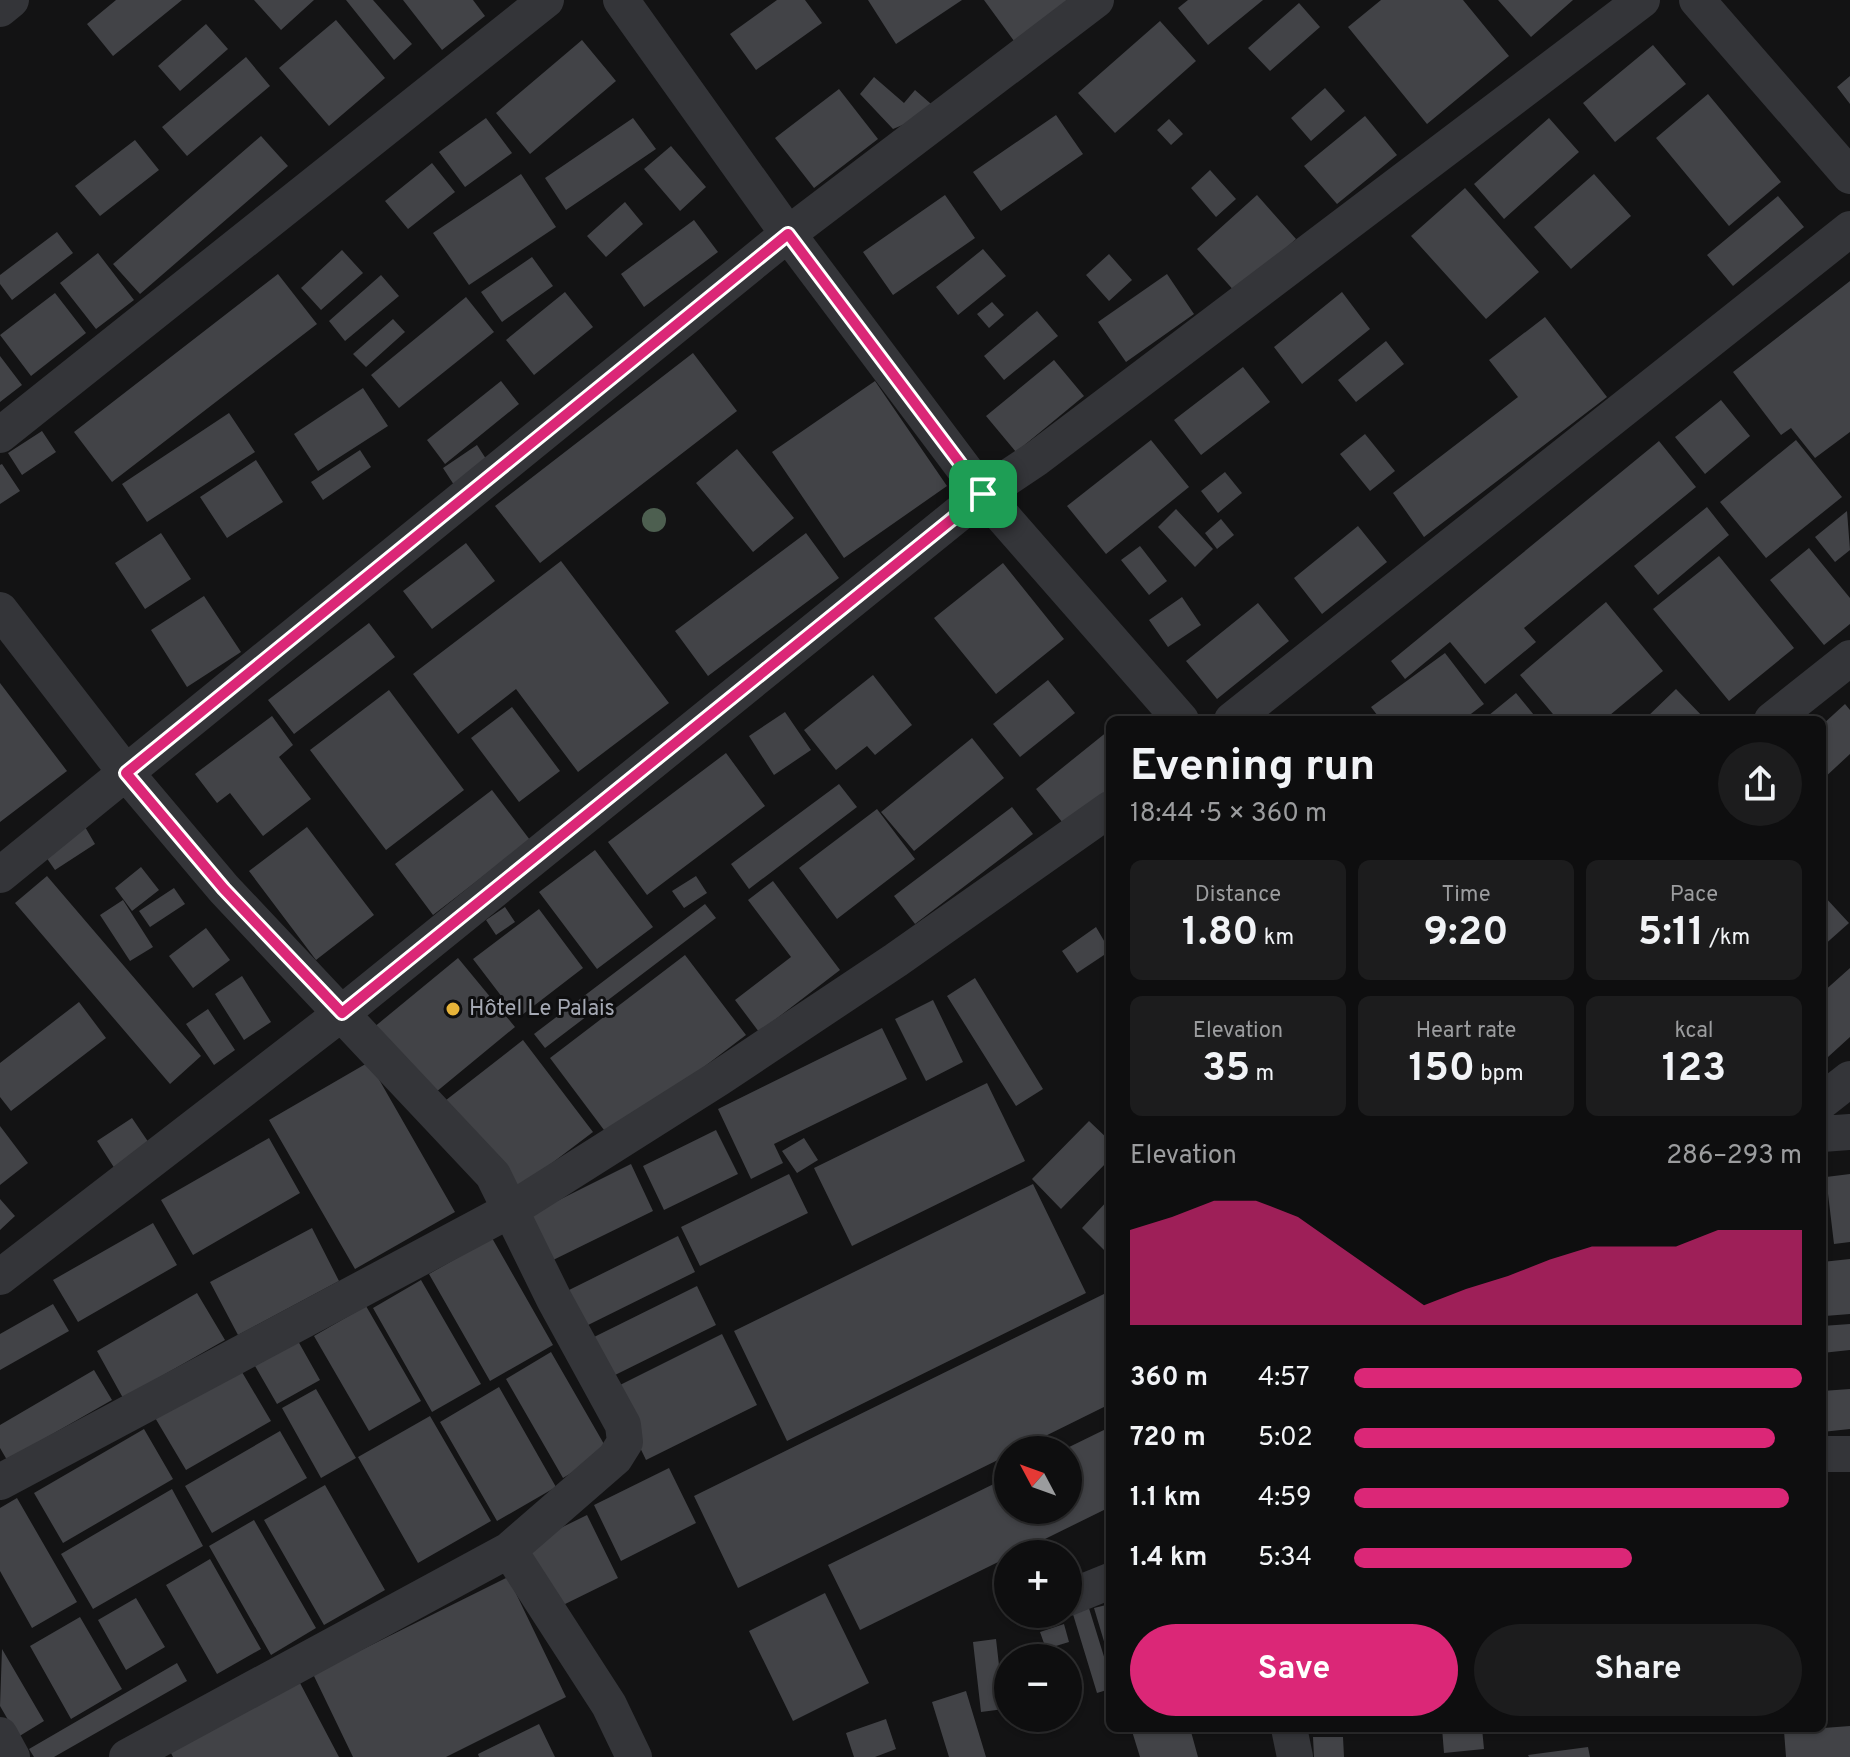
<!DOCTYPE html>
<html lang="en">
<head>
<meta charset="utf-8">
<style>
  :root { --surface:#0e0e0f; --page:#1c1c1d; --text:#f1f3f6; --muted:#9b9c9e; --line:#2e2e2f; --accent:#db2777 }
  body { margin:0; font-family:Overpass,sans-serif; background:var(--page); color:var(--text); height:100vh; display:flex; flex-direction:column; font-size:30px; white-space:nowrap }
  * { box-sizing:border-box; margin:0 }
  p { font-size:26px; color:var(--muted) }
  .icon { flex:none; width:44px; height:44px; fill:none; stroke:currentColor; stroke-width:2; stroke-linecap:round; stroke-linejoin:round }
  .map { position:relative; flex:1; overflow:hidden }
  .sheet { position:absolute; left:1106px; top:716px; width:720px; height:1016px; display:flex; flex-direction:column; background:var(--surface); border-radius:12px; box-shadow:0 2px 6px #0004,0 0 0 2px var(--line) }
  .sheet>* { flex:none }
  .needle { width:52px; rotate:311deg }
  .buttons { position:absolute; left:994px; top:1436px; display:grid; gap:16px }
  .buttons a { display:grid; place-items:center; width:88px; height:88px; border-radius:50%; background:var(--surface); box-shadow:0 2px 6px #0004,0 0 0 2px var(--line); font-size:40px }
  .pin { position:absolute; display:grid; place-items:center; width:68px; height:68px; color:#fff; margin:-34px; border-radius:16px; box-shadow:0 4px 12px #0006 }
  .round { display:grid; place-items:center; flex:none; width:84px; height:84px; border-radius:42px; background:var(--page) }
  .overview { display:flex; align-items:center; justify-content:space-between; height:136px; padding:0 24px }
  h1 { font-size:44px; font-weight:700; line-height:60px }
  .stats { display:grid; grid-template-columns:repeat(3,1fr); gap:12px; height:136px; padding:8px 24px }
  .stats div { display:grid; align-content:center; border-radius:12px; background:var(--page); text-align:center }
  .stats b { font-size:40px; font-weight:700 }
  .stats small { font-size:22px; font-weight:400 }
  .stats p { font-size:22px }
  .chart { height:224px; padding:16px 24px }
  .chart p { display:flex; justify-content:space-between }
  .chart svg { width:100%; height:144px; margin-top:8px; fill:var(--accent); opacity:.7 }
  .button { display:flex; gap:16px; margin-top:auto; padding:16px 24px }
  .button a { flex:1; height:92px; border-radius:48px; background:var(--accent); color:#fff; font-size:32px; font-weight:700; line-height:92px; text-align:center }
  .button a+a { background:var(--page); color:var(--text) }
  ul { padding:0 24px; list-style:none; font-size:26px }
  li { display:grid; grid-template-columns:128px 96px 1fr; align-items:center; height:60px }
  li i { height:20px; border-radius:10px; background:var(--accent) }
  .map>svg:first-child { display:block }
</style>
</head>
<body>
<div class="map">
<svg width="1850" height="1757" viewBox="0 0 1850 1757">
  <rect width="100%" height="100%" fill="#131314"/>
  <path fill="#424347" d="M116,0H182L113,56L87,24Z
    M254,0H314L281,30Z
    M346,0H373L412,44L394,60Z
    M403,0H473L485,16L442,50Z
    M777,0H805L822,23L756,70L730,34Z
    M868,0H962L896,44Z
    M984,0H1068L1014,41Z
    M1188,0H1263L1208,45L1178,8Z
    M1381,0H1463L1509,56L1427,124L1348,27Z
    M1498,0H1573L1531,37Z
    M1299,3L1320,27L1270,71L1248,48Z
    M336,20L385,78L329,126L279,68Z
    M1160,21L1196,61L1115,133L1078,93Z
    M206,24L228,49L180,91L158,66Z
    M582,40L616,81L530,154L496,113Z
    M1653,45L1686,84L1615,142L1583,103Z
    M246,57L270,86L187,156L162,127Z
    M1850,76V104L1837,87Z
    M874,77L904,103L915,90L938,110L893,129L860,94Z
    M1325,88L1345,111L1311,141L1291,118Z
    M839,89L878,139L814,188L775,138Z
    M1708,94L1781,182L1729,226L1656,138Z
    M1056,115L1083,154L1001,211L973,172Z
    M1365,116L1397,155L1337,204L1304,166Z
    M486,118L512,153L465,187L439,152Z
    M633,118L656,149L566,210L545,178Z
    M1549,118L1579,152L1504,219L1474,184Z
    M1169,119L1183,134L1171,145L1157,130Z
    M261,136L288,166L140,294L113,264Z
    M135,140L159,170L100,216L75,186Z
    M671,146L706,187L680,211L644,169Z
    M432,163L455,192L408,229L385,201Z
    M1210,170L1236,199L1216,217L1191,188Z
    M521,174L556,227L469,285L433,233Z
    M1594,174L1631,216L1571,269L1534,227Z
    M1465,188L1539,272L1486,319L1411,236Z
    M945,195L975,238L893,295L863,252Z
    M1257,195L1296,239L1236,293L1197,249Z
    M1778,196L1804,227L1733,286L1707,255Z
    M625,202L643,224L606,257L587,236Z
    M694,220L718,252L644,307L621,274Z
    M57,232L73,253L12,300L0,284V275Z
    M983,249L1006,276L958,315L936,287Z
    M342,250L363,273L321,310L301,288Z
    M98,253L134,300L96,329L60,283Z
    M1109,254L1132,280L1109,301L1086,275Z
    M532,257L553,286L502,322L481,292Z
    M278,274L317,324L112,482L74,432Z
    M1167,274L1194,314L1126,362L1098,322Z
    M381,275L399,296L345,341L329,321Z
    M1850,281V432L1815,458L1791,428L1781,435L1733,372Z
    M565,292L593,327L534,375L506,340Z
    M1342,292L1370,329L1302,384L1274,347Z
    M55,293L86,333L31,376L0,335Z
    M466,297L494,332L399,408L371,375Z
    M992,302L1004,315L989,328L977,314Z
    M1037,311L1058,336L1004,380L984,356Z
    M1545,317L1607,397L1424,537L1393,493L1518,397L1489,360Z
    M393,319L405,332L366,367L353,354Z
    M1386,341L1404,364L1356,402L1338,380Z
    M693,353L737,411L540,563L495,506Z
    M0,356L22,385L0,402Z
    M1054,360L1084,396L1016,452L986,416Z
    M1243,367L1270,402L1201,455L1174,420Z
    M501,381L519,404L445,464L427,440Z
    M875,381L947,486L844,558L772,452Z
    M363,388L388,426L318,471L294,434Z
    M1721,400L1750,436L1705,474L1675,437Z
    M229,413L255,452L147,522L122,484Z
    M42,431L56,452L22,475L8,453Z
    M1365,434L1395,471L1370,491L1340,454Z
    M1151,440L1189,487L1106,554L1067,506Z
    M1796,440L1842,497L1766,558L1720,502Z
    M1659,441L1696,487L1524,628L1536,642L1485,684L1450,642L1405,679L1391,661Z
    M477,445L490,465L456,488L443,468Z
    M737,449L794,518L753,552L696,483Z
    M360,450L371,467L323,500L311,482Z
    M256,460L283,502L227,538L200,497Z
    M2,464L20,491L0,504V465Z
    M1225,472L1242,493L1218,513L1201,491Z
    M1707,507L1729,535L1658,595L1634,566Z
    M1176,509L1213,549L1195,567L1158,527Z
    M1847,511L1850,550L1835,562L1815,537Z
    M1221,519L1234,535L1217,549L1205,533Z
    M1358,526L1387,562L1322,614L1294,578Z
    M161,533L191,579L145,609L115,563Z
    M806,533L839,578L708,676L675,631Z
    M466,543L495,581L432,629L403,591Z
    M1140,546L1167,581L1149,595L1121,560Z
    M1809,548L1850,598V624L1824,645L1770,580Z
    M1719,556L1794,648L1729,701L1653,609Z
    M561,561L669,703L578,772L516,689L458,734L413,674Z
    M1003,563L1064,639L996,694L934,618Z
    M204,596L241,652L187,687L151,630Z
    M1182,597L1201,625L1168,647L1149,620Z
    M1606,602L1663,671L1604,720H1558L1520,675Z
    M1258,603L1289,641L1217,699L1186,661Z
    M369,623L395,657L294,734L268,700Z
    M1445,653L1484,704L1463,720H1381L1371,707Z
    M873,675L912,725L875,755L867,746L836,770L804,730Z
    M1048,680L1075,713L1020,757L993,724Z
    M0,683L67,771L0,822Z
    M1676,689L1706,720H1644Z
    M389,690L464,790L386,850L310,750Z
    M1516,693L1538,720H1483Z
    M1845,704L1850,710V754L1822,780V725Z
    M512,707L560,771L519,802L471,738Z
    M785,712L811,750L774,775L749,736Z
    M272,716L293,745L279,757L311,799L263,836L230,793L217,803L195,774Z
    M1108,731L1110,791L1066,827L1036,789Z
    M972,738L1004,778L914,851L881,812Z
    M726,753L765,806L647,895L608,842Z
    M839,784L857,807L749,889L731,864Z
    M492,790L530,840L433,915L395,864Z
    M1012,807L1033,834L915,924L894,896Z
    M877,809L915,859L837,919L799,868Z
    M81,820L95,844L55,870L39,847Z
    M307,827L374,915L316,960L249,871Z
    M595,850L653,927L597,969L539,892Z
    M141,867L159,890L132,911L115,888Z
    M47,876L201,1056L170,1084L15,903Z
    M696,876L707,893L684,908L672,891Z
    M773,881L840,970L759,1032L735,1000L791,957L748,900Z
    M174,888L185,904L150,927L139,911Z
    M1824,896L1849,923L1822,947V897Z
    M123,900L153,947L130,961L100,915Z
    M705,904L716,918L545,1048L534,1034Z
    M505,907L515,922L496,935L486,920Z
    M539,909L583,968L518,1018L473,959Z
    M1096,927L1110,951L1077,973L1062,951Z
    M206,928L230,960L193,988L169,956Z
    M685,955L746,1035L610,1138L550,1058Z
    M458,958L515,1027L430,1097L373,1028Z
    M1850,968V1037L1828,1057L1822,1051V993Z
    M242,976L271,1022L244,1040L215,994Z
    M975,978L1043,1089L1016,1106L947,996Z
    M933,1000L963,1062L926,1081L895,1019Z
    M79,1002L106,1038L11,1111L0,1097V1063Z
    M208,1009L235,1050L214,1065L186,1024Z
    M882,1028L907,1079L774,1144L783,1163L751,1179L718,1109Z
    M523,1040L593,1132L511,1194L441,1104Z
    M369,1062L455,1212L355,1269L269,1120Z
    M987,1083L1025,1161L852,1246L814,1168Z
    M132,1118L151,1146L115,1169L97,1141Z
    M1089,1121L1110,1141V1159L1061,1209L1032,1179Z
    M0,1126L28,1163L0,1185Z
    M716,1130L738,1174L664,1210L643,1166Z
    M269,1138L300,1193L193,1255L161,1200Z
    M804,1138L818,1160L797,1173L782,1151Z
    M631,1164L653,1211L547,1263L525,1217Z
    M789,1174L808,1213L700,1266L681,1227Z
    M1850,1174V1242L1834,1244L1826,1177Z
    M1033,1184L1086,1293L787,1441L734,1331Z
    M1110,1198V1245L1105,1251L1082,1228Z
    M0,1199L15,1216L0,1230Z
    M153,1223L177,1265L78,1322L53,1280Z
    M312,1228L339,1281L238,1335L210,1282Z
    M678,1236L695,1272L578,1330L561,1294Z
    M492,1238L553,1345L490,1381L429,1274Z
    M1850,1259V1314L1825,1316L1822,1262Z
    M421,1280L481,1384L432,1412L373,1308Z
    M697,1286L716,1325L607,1379L588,1340Z
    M1108,1292L1110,1404L1017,1450H1008V1455L738,1588L694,1496Z
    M197,1293L225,1340L123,1398L97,1351Z
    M53,1304L69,1331L0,1370V1334Z
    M366,1306L421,1401L369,1431L314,1336Z
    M1850,1324V1350L1822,1353V1326Z
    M722,1334L757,1405L646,1460L612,1389Z
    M298,1341L320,1380L277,1404L255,1366Z
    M551,1352L608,1451L563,1478L506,1379Z
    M239,1367L271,1421L186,1470L154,1416Z
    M94,1370L112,1400L7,1460L0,1448V1425Z
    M499,1387L556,1487L497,1521L440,1422Z
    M316,1389L356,1458L321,1478L282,1408Z
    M1850,1389V1429L1822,1432V1391Z
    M430,1416L491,1521L418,1563L358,1457Z
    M1110,1427V1507L860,1630L828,1565L1008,1477V1510H1068V1450H1063Z
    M144,1429L173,1479L63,1543L34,1493Z
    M280,1431L307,1478L212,1533L185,1486Z
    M669,1468L696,1523L621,1561L594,1505Z
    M325,1485L385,1590L324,1625L264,1520Z
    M172,1489L203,1546L93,1609L61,1554Z
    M17,1498L77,1602L32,1628L0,1571V1508Z
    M587,1515L618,1578L557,1608L526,1545Z
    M254,1520L316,1628L271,1655L209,1546Z
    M210,1559L261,1649L217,1674L166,1585Z
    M508,1577L566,1697L446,1757H353L313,1674Z
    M825,1593L869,1683L793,1721L749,1631Z
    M136,1598L165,1647L126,1670L98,1620Z
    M1110,1604V1658H1109L1094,1608Z
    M1088,1605L1110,1676V1689L1097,1693L1072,1611Z
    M80,1617L122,1689L71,1719L30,1646Z
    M1064,1624L1069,1642L1046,1649L1040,1632Z
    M996,1639L1004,1709L981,1712L973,1642Z
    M2,1649L44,1721L18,1737L0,1706Z
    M177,1663L187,1681L54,1757H34L29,1749Z
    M300,1683L339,1757H173L170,1751Z
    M966,1691L986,1757H949L932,1702Z
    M886,1719L896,1749L875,1757H854L846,1733Z
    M539,1724L555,1757H479L478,1754Z
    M1850,1726V1757H1786L1784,1731Z
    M1131,1728H1190L1198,1757H1140Z
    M1387,1728H1431V1732L1387,1733Z
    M1442,1728H1482L1484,1749L1444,1753Z
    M1313,1737H1343L1344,1757H1314Z
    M1588,1747L1590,1757H1529L1528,1755Z"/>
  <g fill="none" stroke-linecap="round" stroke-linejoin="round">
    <path stroke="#343539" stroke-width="36" d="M621,0L788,234L983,494L1181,720
      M1697,0L1850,176
      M0,9L11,0
      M0,435L546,0
      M0,610L126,773L224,889L493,1175L554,1299L623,1425L625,1442L615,1458L509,1550L127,1757
      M1232,720L1850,229
      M1772,720L1850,658
      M0,875L788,234L1096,0
      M1822,1101L1850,1079
      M1822,1134L1850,1132
      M0,1277L342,1013L983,494L1037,458L1642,0
      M1822,1454H1850
      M0,1482L512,1209L719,1078L896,960L1110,809
      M509,1550L609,1705L634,1757
      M1068,1598L1110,1581
      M1289,1728L1295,1757
      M0,1735L12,1757"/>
  </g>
  <circle fill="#4d5f50" cx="654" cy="520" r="12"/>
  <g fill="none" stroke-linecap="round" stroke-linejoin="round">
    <defs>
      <path id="route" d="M788,234L983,494L342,1013L224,889L126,773Z"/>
    </defs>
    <use href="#route" stroke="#fff" stroke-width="16"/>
    <use href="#route" stroke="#db2777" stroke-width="10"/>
  </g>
  <circle fill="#e6b339" stroke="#0e0e0f" stroke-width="3" cx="453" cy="1009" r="8"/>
  <g text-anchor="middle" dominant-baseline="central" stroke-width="6" stroke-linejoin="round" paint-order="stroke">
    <g font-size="22" fill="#a5a9b4" stroke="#0e0e0f" text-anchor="start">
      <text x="469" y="1009">Hôtel Le Palais</text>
    </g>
  </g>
</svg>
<div class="buttons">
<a><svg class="needle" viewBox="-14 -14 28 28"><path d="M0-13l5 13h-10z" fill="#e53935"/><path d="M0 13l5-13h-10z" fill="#9b9c9e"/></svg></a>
<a>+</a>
<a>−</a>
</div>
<div class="pin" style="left:983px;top:494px;background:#1e9e55"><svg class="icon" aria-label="arrive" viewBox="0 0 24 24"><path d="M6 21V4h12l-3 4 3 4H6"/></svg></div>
<section class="sheet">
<div class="overview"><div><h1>Evening run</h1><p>18:44 · 5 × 360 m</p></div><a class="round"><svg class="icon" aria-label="share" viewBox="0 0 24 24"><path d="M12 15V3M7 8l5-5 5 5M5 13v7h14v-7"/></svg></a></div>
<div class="stats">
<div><p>Distance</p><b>1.80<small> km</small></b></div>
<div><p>Time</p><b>9:20</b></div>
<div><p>Pace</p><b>5:11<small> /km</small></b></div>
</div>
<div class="stats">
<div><p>Elevation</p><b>35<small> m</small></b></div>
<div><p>Heart rate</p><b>150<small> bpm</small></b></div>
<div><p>kcal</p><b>123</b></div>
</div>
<div class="chart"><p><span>Elevation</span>286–293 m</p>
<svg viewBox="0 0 160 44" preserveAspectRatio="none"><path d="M0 44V15L10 11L20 6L30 6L40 11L50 20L60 29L70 38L80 33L90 29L100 24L110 20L120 20L130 20L140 15L150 15L160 15V44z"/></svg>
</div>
<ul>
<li><b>360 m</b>4:57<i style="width:100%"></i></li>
<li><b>720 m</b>5:02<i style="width:94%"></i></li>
<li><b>1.1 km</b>4:59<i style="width:97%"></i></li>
<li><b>1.4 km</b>5:34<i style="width:62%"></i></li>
</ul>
<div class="button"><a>Save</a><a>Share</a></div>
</section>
</div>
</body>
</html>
